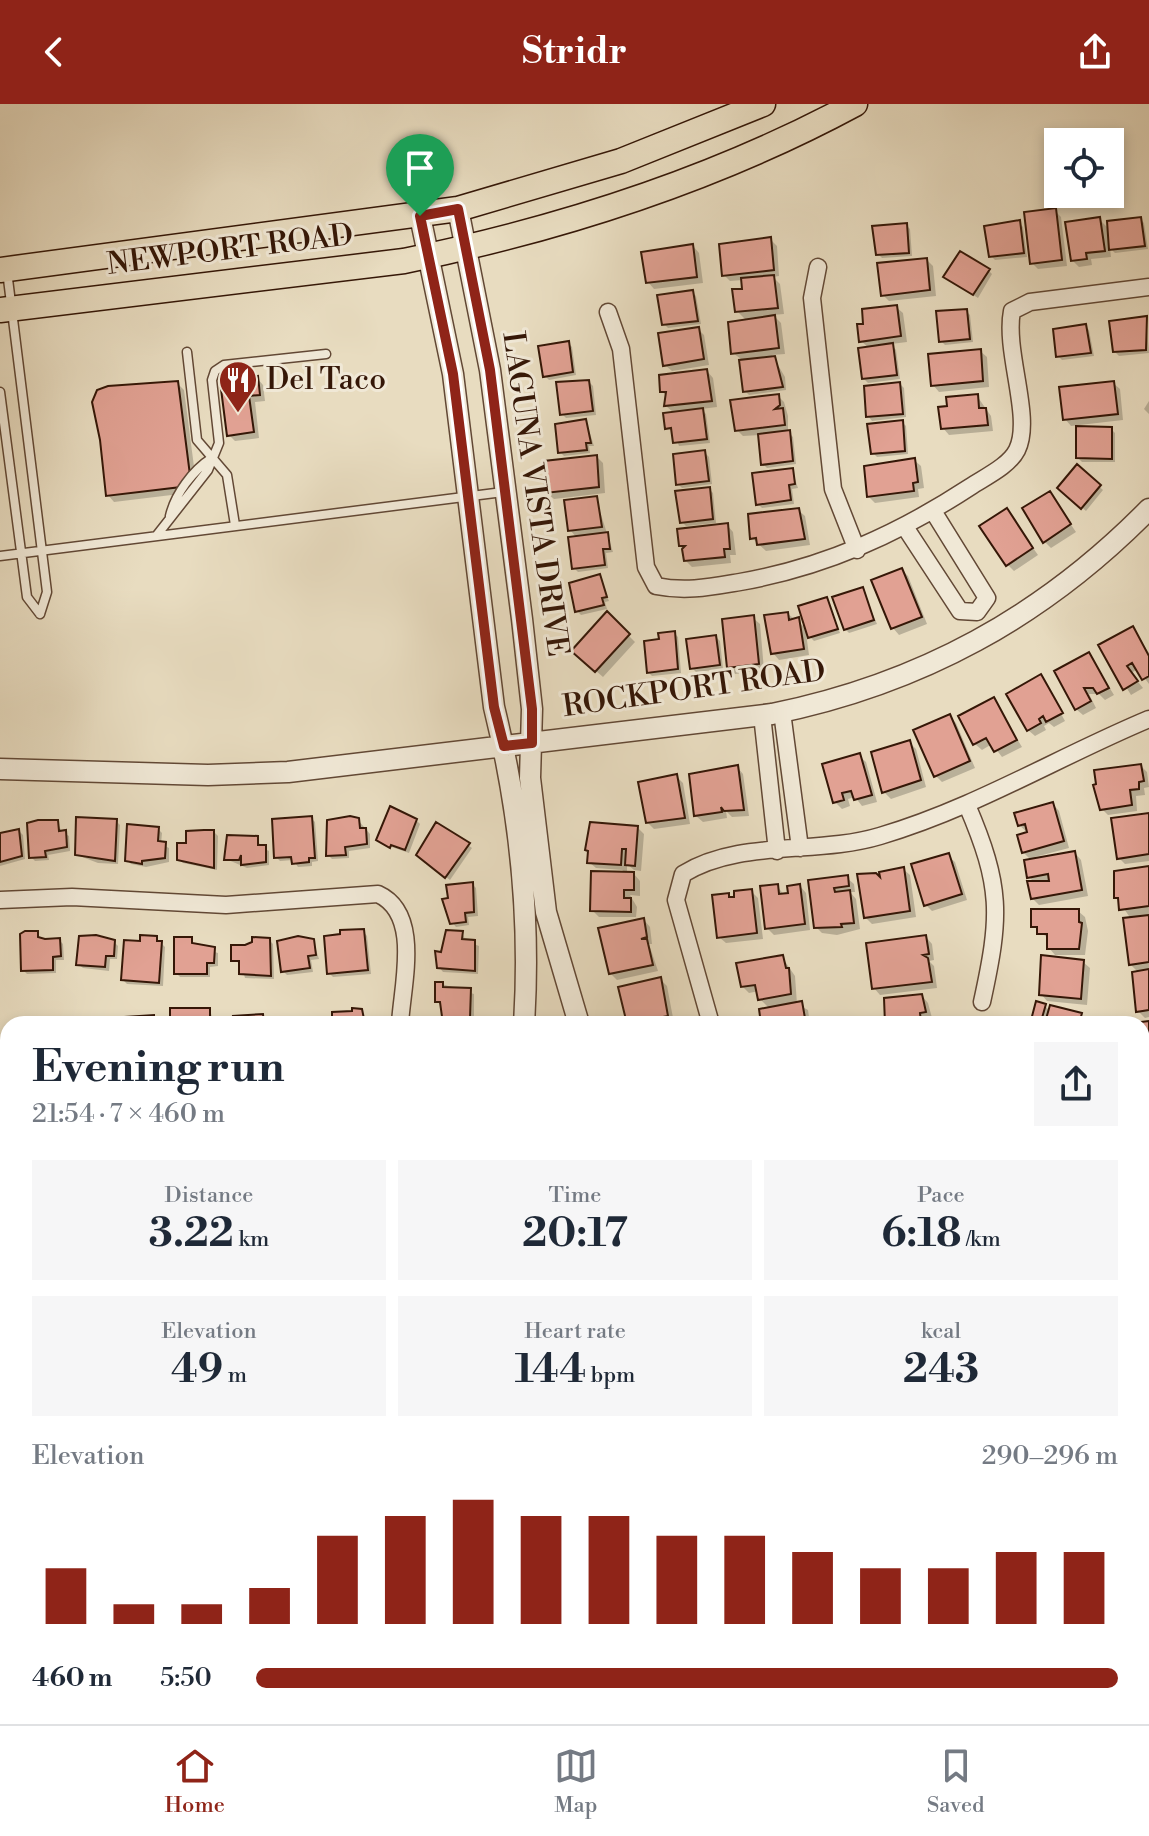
<!DOCTYPE html>
<html lang="en">
<head>
<meta charset="utf-8">
<style>
  :root { --surface:#fff; --page:#f6f6f7; --text:#1f2937; --muted:#747a83; --line:#e0e1e3; --accent:#8f2418 }
  body { margin:0; font-family:"Libre Bodoni",serif; background:var(--page); color:var(--text); height:100vh; display:flex; flex-direction:column; font-size:30px; white-space:nowrap }
  * { box-sizing:border-box; margin:0 }
  p { font-size:26px; color:var(--muted) }
  .icon { flex:none; width:44px; height:44px; fill:none; stroke:currentColor; stroke-width:2; stroke-linecap:round; stroke-linejoin:round }
  .map { position:relative; flex:1; overflow:hidden }
  .sheet { position:absolute; left:0px; top:912px; width:1150px; height:708px; display:flex; flex-direction:column; background:var(--surface); border-radius:24px 24px 0 0; box-shadow:0 4px 12px #0003 }
  .sheet>* { flex:none }
  .buttons { position:absolute; left:1044px; top:24px; display:grid; gap:16px }
  .buttons a { display:grid; place-items:center; width:80px; height:80px; border-radius:0px; background:var(--surface); box-shadow:0 4px 12px #0003; font-size:40px }
  .pin { position:absolute; display:grid; place-items:center; width:68px; height:68px; color:#fff; margin:-82px -34px; border-radius:50% 50% 50% 0; rotate:-45deg; box-shadow:0 0 8px #0007 }
  .pin .icon { rotate:45deg }
  .round { display:grid; place-items:center; flex:none; width:84px; height:84px; border-radius:0px; background:var(--page) }
  .head { display:flex; align-items:center; justify-content:space-between; height:136px; padding:0 32px }
  h1 { font-size:44px; font-weight:800; line-height:60px }
  .stats { display:grid; grid-template-columns:repeat(3,1fr); gap:12px; height:136px; padding:8px 32px }
  .stats div { display:grid; align-content:center; border-radius:0px; background:var(--page); text-align:center }
  .stats b { font-size:40px; font-weight:800 }
  .stats small { font-size:22px; font-weight:400 }
  .stats p { font-size:22px }
  .chart { height:224px; padding:16px 32px }
  .chart p { display:flex; justify-content:space-between }
  .chart svg { width:100%; height:144px; margin-top:8px; stroke:var(--accent); stroke-width:6 }
  ul { padding:0 32px; list-style:none; font-size:26px }
  li { display:grid; grid-template-columns:128px 96px 1fr; align-items:center; height:60px }
  li i { height:20px; border-radius:10px; background:var(--accent) }
  header { display:flex; justify-content:space-between; align-items:center; height:104px; padding:0 32px; background:var(--accent); color:#fff; font-size:36px; font-weight:800 }
  .tab-bar { display:flex; justify-content:space-around; align-items:center; height:112px; border-top:2px solid var(--line); background:var(--surface); font-size:22px; color:var(--muted) }
  .tab-bar a { display:grid; justify-items:center; gap:4px }
  .tab-bar .on { color:var(--accent) }
  .map>svg:first-child { display:block }
</style>
</head>
<body>
<header><svg class="icon" aria-label="back" viewBox="0 0 24 24"><path d="M15 5l-7 7 7 7"/></svg>Stridr<svg class="icon" aria-label="share" viewBox="0 0 24 24"><path d="M12 15V3M7 8l5-5 5 5M5 13v7h14v-7"/></svg></header>
<div class="map">
<svg width="1149" height="1620" viewBox="0 0 1149 1620">
  <rect width="100%" height="100%" fill="#e8dcc0"/>
  <filter id="stains"><feTurbulence type="fractalNoise" baseFrequency=".0025" numOctaves="4"/><feColorMatrix values="0 0 0 0 .2 0 0 0 0 .09 0 0 0 0 .02 0 0 0 .5 -.17"/></filter>
  <radialGradient id="worn" r=".72"><stop offset=".6" stop-color="#630" stop-opacity="0"/><stop offset="1" stop-color="#630" stop-opacity=".3"/></radialGradient>
  <path fill="#0003" d="M1055,107L1061,113L1067,162L1038,165L1032,159Z
    M1099,115L1109,125L1140,115L1144,119L1148,145L1115,149L1110,144L1111,153L1091,155L1092,161L1079,163L1072,156Z
    M1019,119L1023,123L1027,153L995,156L991,152Z
    M906,121L910,125L912,152L882,154L878,150Z
    M770,135L777,142L779,172L773,173L780,180L784,210L773,211L781,219L785,250L772,251L785,273L786,286L749,291L745,287L741,255L733,249L747,217L737,207L745,187L743,176L730,177L724,171Z
    M693,142L699,149L703,179L654,185L648,178Z
    M927,156L933,162L936,192L889,197L883,191Z
    M988,166L992,170L978,194L950,176Z
    M692,188L696,192L701,220L668,224L664,220Z
    M896,203L903,209L907,238L891,240L896,246L900,275L868,279L864,275L869,244L861,237Z
    M966,207L970,211L973,238L945,241L941,237Z
    M1146,214L1149,249L1119,252L1115,248Z
    M1085,222L1089,226L1094,252L1062,256L1058,252Z
    M698,225L704,231L709,261L672,267L665,261Z
    M568,239L572,243L576,271L549,276L545,272Z
    M980,247L987,253L989,283L939,288L933,281Z
    M707,267L713,274L717,303L701,305L706,310L710,339L679,342L674,328L667,324L674,309L666,302L667,293L662,287Z
    M257,274L263,281L265,297L255,298L259,334L235,337L229,331Z
    M589,278L593,282L596,311L566,314L562,310Z
    M177,279L184,286L196,378L188,389L114,398L108,391Z
    M1113,279L1120,285L1123,316L1071,322L1065,315Z
    M900,280L904,284L906,313L872,317L868,312Z
    M778,292L784,298L788,312V328L793,333L796,360L767,364L763,360L760,331L743,332L737,326Z
    M977,292L991,312L993,327L949,331L943,324Z
    M1149,297V310L1144,305Z
    M586,317L594,342H589L590,349L564,352L560,348Z
    M902,318L906,322L908,350L877,353L873,349Z
    M1111,325L1115,329V358H1082L1078,354Z
    M705,349L709,353L712,380L682,384L678,380Z
    M597,353L603,359L605,389L554,395L547,389Z
    M914,356L921,362L924,384L918,385L919,393L875,399L869,393Z
    M1077,363L1103,386L1086,407L1060,384Z
    M792,366L798,384L792,385L794,400L762,404L758,400Z
    M709,385L713,389L716,419L686,422L682,418Z
    M1050,390L1076,428L1051,444L1045,438Z
    M596,395L613,448L606,449L608,464L578,468L574,464L577,434L570,426Z
    M798,406L805,412L810,441L766,447L752,434Z
    M1006,406L1038,451L1014,467L1008,461Z
    M727,421L733,428L736,451H730L731,459L692,463L686,457L681,442Z
    M902,466L908,472L927,520L899,531L893,524Z
    M599,473L609,497L605,498L607,505L581,511L577,507Z
    M862,485L877,520L849,529L845,525Z
    M827,495L840,529L814,537L806,529L809,551L779,556L773,549L788,510L807,525Z
    M607,510L635,538L603,573L580,553Z
    M753,514L760,520L764,566L735,570L729,563Z
    M1133,525L1149,549V580L1138,565L1131,569L1143,584L1131,591L1101,542Z
    M674,529L678,533L681,569L652,572L648,568L661,537Z
    M716,533L720,537L723,565L696,568L692,564Z
    M1089,550L1114,591L1105,596L1099,590H1089L1096,604L1083,611L1076,605Z
    M1041,573L1065,617L1054,623L1049,619L1044,622L1046,626L1035,632L1028,626Z
    M993,596L1022,643L1002,653L992,640L982,646L975,640Z
    M949,612L956,619L975,664L942,678L935,671Z
    M909,638L916,645L926,683L891,695L884,688L873,649Z
    M859,652L866,658L877,698L862,702L855,693L848,695L850,702L842,705L835,698Z
    M1141,662L1147,668L1149,683L1144,684L1145,691L1136,692L1137,707L1108,711L1102,705Z
    M737,663L743,670L749,712L732,713L726,707L727,714L703,718L696,712Z
    M676,672L683,679L690,720L654,725L647,718Z
    M1053,700L1059,707L1069,744L1035,753L1036,756L1075,749L1081,756L1088,792L1039,801L1032,794L1035,779L1029,773L1032,757L1023,748L1029,730L1019,721Z
    M1149,711V757L1125,760L1119,754Z
    M311,714L315,718L318,757L312,758V762L298,763L293,756L280,757L276,753Z
    M358,716L370,730V744L349,747V754L332,755L328,751Z
    M416,716L420,720L409,749L383,740Z
    M116,717L120,721L118,760L98,759L77,751Z
    M57,718L62,728L69,732L70,747L48,751L49,756L35,757L31,753Z
    M638,724L644,730L641,767L634,766L627,760V770H634L640,777V792L630,791L637,803L636,813H599L592,806L623,766L596,764L589,758Z
    M158,725L162,729L161,740L169,744V758L146,763L131,760L127,756Z
    M19,727L23,731L25,755L0,762V730Z
    M214,728L218,732L217,766L183,759L179,755L188,741Z
    M257,734L261,743L269,747V761L247,764L226,755Z
    M468,741L472,744L450,776L422,755Z
    M948,752L955,758L967,796L932,807L926,801Z
    M1149,764V913L1145,914L1138,907L1139,869L1130,860L1131,815L1116,793Z
    M903,765L910,771L916,813L872,820L866,814L881,770Z
    M847,774L854,780L855,788H850L856,795L860,825L837,831L822,829L816,823L810,778Z
    M472,780L476,784L478,812L468,813L469,821L456,823L452,818Z
    M777,782L784,791L800,782L806,789L810,826L774,831L767,824Z
    M751,787L758,794L763,835L726,839L719,833L728,791L732,795Z
    M1078,807L1085,813L1088,827L1085,851H1055L1049,844V835L1033,822Z
    M644,816L650,823L652,840H649L658,867L617,876L610,869Z
    M363,827L367,832L371,870L333,873L329,869L343,832Z
    M37,829L41,836H59L63,840L64,856H56V869L27,870L23,866Z
    M462,829L466,837L479,842L478,870L443,868L439,863L442,850Z
    M926,833L932,840L934,856L929,857L934,862L937,884L880,891L874,884Z
    M156,834L165,843L163,882L127,880L123,876L142,839Z
    M191,835L195,842L218,849V862L210,863V873H180L176,869Z
    M269,836L273,840L274,875L245,874L241,860L233,856L245,843Z
    M313,836L319,855L311,856L313,868L287,871L283,867Z
    M114,838L118,842L117,855H110L109,867L83,864L78,860Z
    M782,853L795,872L797,900L808,906L810,920H764L770,905L760,895L759,887L749,889L742,882Z
    M1083,858L1090,864L1087,901L1047,897L1041,890Z
    M660,875L667,882L674,919L629,920L621,885Z
    M442,880L474,890V917L445,920L442,902L437,897Z
    M922,892L928,899L932,914L925,915L926,920H889Z
    M1045,902L1050,907L1081,911L1087,920H1032Z
    M210,906L214,920H172Z
    M361,907L368,920H334Z
    M278,917H307L310,920H279Z
    M1147,1008L1149,1057L1142,1059V1009Z
    M1142,1129H1149V1181H1142Z
    M4,1169L8,1174V1200L0,1201V1170Z
    M8,1211V1242H5L6,1249L0,1250V1212Z
    M0,1257L8,1264V1295L0,1296Z
    M1146,1259L1149,1260V1295L1142,1292V1267Z
    M1142,1304L1149,1307V1344L1145,1350L1142,1348Z
    M177,1612H215L219,1617L216,1620H186Z
    M235,1612H267L268,1620H250L245,1613Z
    M269,1612H354V1613L331,1620H319L314,1615L315,1620H277Z
    M360,1612H393L394,1617L377,1619L373,1613Z
    M402,1612H438L408,1619Z
    M500,1612H519L517,1618Z
    M768,1612H799V1620H768Z
    M563,1614L570,1620H531Z"/>
  <path fill="#e1a193" stroke="#351707" stroke-width="2" d="M1056,104L1062,156L1030,160L1024,108Z
    M1100,113L1105,147L1086,149L1087,155L1071,157L1065,118Z
    M1141,113L1145,142L1109,146L1107,117Z
    M1020,116L1024,149L989,153L984,122Z
    M907,119L909,149L876,151L872,122Z
    M771,133L774,166L722,172L719,140Z
    M693,140L697,173L646,179L641,148Z
    M960,147L990,165L973,191L943,173Z
    M927,154L930,186L881,192L877,159Z
    M774,171L778,204L735,208L732,185H742L741,174Z
    M693,186L698,217L662,221L657,191Z
    M897,201L901,232L859,238L857,220H863L862,205Z
    M967,205L970,235L939,238L936,207Z
    M775,211L779,244L731,250L728,218Z
    M1147,212L1146,246L1113,248L1109,217Z
    M1086,220L1091,249L1056,253L1053,225Z
    M699,223L704,255L663,262L658,229Z
    M569,237L573,268L543,273L538,242Z
    M893,239L897,271L862,275L858,244Z
    M981,245L983,277L931,282L928,250Z
    M775,252L783,283L743,288L739,256Z
    M707,265L712,297L664,302L666,288H660L659,271Z
    M258,272L260,291L249,292L254,328L227,332L220,277Z
    M589,276L593,307L560,311L556,278Z
    M178,277L190,371L181,383L106,392L100,336L92,298L97,286L108,282Z
    M1114,277L1118,310L1063,316L1059,283Z
    M900,278L903,310L866,313L864,282Z
    M779,290L780,301L775,305L783,304L785,321L735,327L730,296Z
    M978,290L979,304H986L988,321L941,325L938,303L947,302L946,293Z
    M703,304L707,335L673,339L671,324L665,325L663,309Z
    M586,315L591,339H586L587,346L558,349L555,320Z
    M903,316L905,347L871,350L867,320Z
    M1076,322L1112,323V355L1076,354Z
    M790,326L793,357L761,361L758,330Z
    M705,346L709,377L676,381L673,350Z
    M597,351L599,383L545,389L544,357Z
    M915,354L918,378L913,379L914,387L867,393L864,362Z
    M1077,360L1101,381L1081,405L1057,384Z
    M793,364L795,380L789,381L791,396L756,401L752,369Z
    M710,383L713,415L680,419L675,387Z
    M1050,387L1071,420L1043,439L1022,404Z
    M597,392L602,423L568,427L564,396Z
    M799,404L805,435L757,441L756,434L750,435L748,410Z
    M1007,404L1033,444L1006,462L979,422Z
    M728,419L730,445H724L725,453L684,457L682,445L685,442H679L677,425Z
    M608,428L610,445H603L605,461L572,465L568,433Z
    M902,464L922,513L891,525L871,476Z
    M600,470L607,493L602,494L604,501L575,508L569,479Z
    M863,483L874,516L844,526L832,493Z
    M827,493L838,525L808,534L798,502Z
    M607,507L630,530L595,568L571,547Z
    M788,508L789,516L799,513L804,545L771,550L764,511Z
    M754,511L759,560L727,564L722,515Z
    M1133,522L1149,552V572L1142,576L1132,559L1127,562L1138,577L1123,586L1098,541Z
    M675,527L678,565L647,569L644,537L659,535L658,529Z
    M716,531L720,561L690,565L686,535Z
    M1089,548L1109,584L1097,590L1093,584H1084L1091,597L1075,606L1054,567Z
    M1041,570L1063,609L1046,618L1043,612L1039,615L1041,619L1027,627L1006,590Z
    M994,593L1017,636L994,648L986,634L973,641L958,612Z
    M950,610L970,657L934,673L913,626Z
    M910,636L921,676L882,689L871,648Z
    M860,649L872,691L854,696L851,687L842,689L844,696L833,699L822,660Z
    M1141,660L1144,677L1139,678V685L1130,686L1132,701L1100,706L1093,681L1096,680L1094,666Z
    M738,661L744,706L724,707L721,703L722,708L694,712L689,670Z
    M677,670L685,714L646,719L638,678Z
    M1053,698L1064,737L1022,749L1017,731L1027,728L1025,720L1018,722L1014,709Z
    M390,702L417,715L405,746L391,741L390,744L376,736Z
    M1149,709V750L1117,755L1111,714Z
    M312,712L315,754H309V758L292,760L291,753L274,754L272,715Z
    M350,712L359,714L360,724H366L367,740L345,743L346,751L326,752L327,716Z
    M76,713L117,715L115,757L75,751Z
    M38,716H58L59,727L66,726L67,743L45,747L46,753L29,754L27,719Z
    M436,718L470,739L445,774L416,751Z
    M590,718L638,722L635,762L625,761L626,745H622L621,761L587,759L588,747L585,746Z
    M127,720L159,723L158,737L166,738L165,754L142,757V760L125,757Z
    M19,725L22,752L0,758V729Z
    M204,726H214V764L177,756V739H186V727Z
    M227,731L258,732V741H266V758L241,761V751L239,756H224Z
    M1075,747L1082,786L1031,795L1027,777H1049L1048,770L1027,774L1024,756Z
    M949,749L962,790L924,802L911,760Z
    M1149,762V802L1119,806L1118,794H1114V767Z
    M904,763L910,807L864,814L857,770L876,769L880,773L879,768Z
    M591,767L634,768V786H624V794H631V808L590,807Z
    M848,771L849,782L834,784L835,788L850,786L854,819L841,820L842,823L814,824L808,776Z
    M473,778L474,808L465,809L466,818L450,820L442,795L448,794L446,781Z
    M778,780L779,790L788,789L787,782L800,780L805,820L765,825L760,782Z
    M752,785L757,829L717,834L712,791L729,789V793H734V787Z
    M1031,805H1079V818L1082,819L1079,845H1047V830H1037V823H1031Z
    M1149,811V858L1129,861L1123,814Z
    M644,814L647,833L641,835H647L653,861L609,870L598,824Z
    M364,825L368,866L327,870L324,832L340,830V826Z
    M446,826L463,827L462,835L475,836V867L437,864L435,847L441,848Z
    M25,827H38V833L45,835L60,834L61,852L53,853V866L21,867L20,830Z
    M96,831L115,836L114,852H106L105,863L76,861L79,832Z
    M140,831L157,832V837H162L159,879L121,876L124,836L140,837Z
    M926,831L929,850L923,851L928,854L932,878L872,885L866,839Z
    M298,832L314,835L316,851L308,852L310,864L281,868L277,837Z
    M174,833H192V839L215,843L214,859H207V870H174Z
    M252,833L270,834L271,872L239,870V857H231V841H245L252,838Z
    M783,851L786,864H789L791,890L758,896L755,881L741,883L736,859Z
    M1041,851L1084,856L1081,895L1039,891Z
    M1149,865V906L1136,908L1132,868Z
    M661,873L668,912L627,920L618,883Z
    M435,878H443V883L471,884L470,914H461L460,920H443L440,898H435Z
    M922,890L926,908L920,909L921,918L930,920H885L884,894Z
    M802,897L806,920H761L759,905Z
    M1036,897L1046,900L1042,914L1046,915L1050,901L1082,909L1079,920H1030Z
    M170,904H210V920H170Z
    M352,904L362,905L365,920H332V908L352,907Z
    M263,910L264,920H234L233,912Z
    M154,911V920H125V913Z
    M1149,917V957L1142,958V920L1133,919Z
    M1148,1006L1149,1052L1142,1053V1007Z
    M8,1113V1149L0,1150V1114Z
    M1142,1127H1149V1175H1142Z
    M4,1167L8,1196L0,1197V1168Z
    M8,1209V1238L2,1239L0,1246V1210Z
    M0,1255L3,1262H8V1291L0,1292Z
    M1145,1256L1149,1258V1294L1142,1290Z
    M8,1301V1338L0,1339V1302Z
    M1142,1301L1149,1305L1145,1318L1149,1320V1328L1143,1339Z
    M1142,1506L1149,1510V1556L1142,1552L1145,1540L1142,1539Z
    M175,1612H216L209,1620H184Z
    M564,1612L567,1620L528,1618L543,1613L544,1618Z
    M766,1612H794V1620H766Z"/>
  <g fill="none" stroke-linecap="round" stroke-linejoin="round">
    <defs>
      <path id="service" d="M7,167L47,488L40,510
        M187,248L197,336L227,371L235,421
        M0,288L27,493L40,510
        M170,412C175,390 193,366 212,354
        M157,431L208,366L219,339L212,276L215,267L224,261L326,250
        M0,452L503,388
        M680,1620L681,1612
        M733,1620V1612"/>
      <path id="minor" d="M818,163L812,194L833,385L857,446
        M608,208L621,245L646,463L656,482C686,488 710,483 740,478C825,463 898,430 970,383C985,373 1009,362 1017,346C1033,314 1004,248 1012,207L1030,198L1149,183
        M933,407L987,494L977,508
        M905,423L960,507L977,508
        M782,608L800,744
        M762,611L777,747
        M967,701C1002,783 1001,811 982,898
        M0,796L72,793L226,801L378,790C422,810 402,881 400,920
        M711,920L676,796L683,770C739,735 817,751 880,732C975,704 1058,653 1149,615
        M1142,1090L1149,1089
        M1142,1417L1149,1405
        M0,1420L8,1417
        M0,1453L8,1479
        M1142,1455L1149,1459
        M0,1528L8,1539
        M613,1612V1620
        M633,1612V1620"/>
      <path id="tertiary" d="M458,105L490,266L522,515L532,605L530,674L546,808L579,920
        M420,112L453,270L494,603C520,709 531,811 524,920
        M0,665L208,671L288,668L772,610C920,580 1043,513 1149,405
        M0,1556L8,1557
        M0,1586L8,1579
        M1142,1611L1149,1614"/>
      <path id="primary" d="M0,166L458,105L621,57L763,0
        M0,206L404,157C560,125 714,76 855,0"/>
    </defs>
    <use href="#service" stroke="#624835" stroke-width="11"/>
    <use href="#minor" stroke="#624835" stroke-width="19"/>
    <use href="#tertiary" stroke="#624835" stroke-width="23"/>
    <use href="#primary" stroke="#351707" stroke-width="27"/>
    <path stroke="#351707" stroke-width="3" stroke-dasharray="2 4" stroke-linecap="butt" d="M1142,978L1149,977"/>
    <use href="#service" stroke="#f0e8d6" stroke-width="8"/>
    <use href="#minor" stroke="#f0e8d6" stroke-width="16"/>
    <use href="#tertiary" stroke="#f0e8d6" stroke-width="20"/>
    <use href="#primary" stroke="#e8dcc0" stroke-width="24"/>
  </g>
  <g fill="none" stroke-linecap="round" stroke-linejoin="round">
    <defs>
      <path id="route" d="M458,105L490,266L532,605V639L504,642L494,603L453,270L420,112Z"/>
    </defs>
    <use href="#route" stroke="#fff" stroke-width="16"/>
    <use href="#route" stroke="#8f2418" stroke-width="10"/>
  </g>
  <defs>
    <symbol id="restaurant-pin" viewBox="-11 -11 22 30"><path d="M0 17L-7.5 6A9.5 9.5 0 1 1 7.5 6Z" fill="#8f2418" stroke="#f0e8d6"/><path d="M-5-6h1v4h1v-4h1v4h1v-4h1v5L-1.5 .5V6h-2V.5L-5-1ZM5-6V6H3V1.5H1.5Q1.5-4 5-6Z" fill="#fff"/></symbol>
  </defs>
  <g fill-rule="evenodd">
    <use href="#restaurant-pin" x="216" y="254" width="44" height="60"/>
  </g>
  <g text-anchor="middle" dominant-baseline="central" stroke-width="6" stroke-linejoin="round" paint-order="stroke">
    <g font-size="30" fill="#351707" stroke="#f0e8d6">
      <text transform="translate(230 146) rotate(-7)">NEWPORT ROAD</text>
      <text transform="translate(535 390) rotate(82)">LAGUNA VISTA DRIVE</text>
      <text transform="translate(694 585) rotate(-8)">ROCKPORT ROAD</text>
    </g>
    <g font-size="30" fill="#351707" stroke="#f0e8d6" text-anchor="start">
      <text x="266" y="276">Del Taco</text>
    </g>
  </g>
  <rect width="100%" height="100%" filter="url(#stains)"/>
  <rect width="100%" height="100%" fill="url(#worn)"/>
</svg>
<div class="buttons">
<a><svg class="icon" aria-label="locate" viewBox="0 0 24 24"><circle cx="12" cy="12" r="6"/><path d="M12 2v4M12 18v4M2 12h4M18 12h4"/></svg></a>
</div>
<div class="pin" style="left:420px;top:112px;background:#1e9e55"><svg class="icon" aria-label="arrive" viewBox="0 0 24 24"><path d="M6 21V4h12l-3 4 3 4H6"/></svg></div>
<section class="sheet">
<div class="head"><div><h1>Evening run</h1><p>21:54 · 7 × 460 m</p></div><a class="round"><svg class="icon" aria-label="share" viewBox="0 0 24 24"><path d="M12 15V3M7 8l5-5 5 5M5 13v7h14v-7"/></svg></a></div>
<div class="stats">
<div><p>Distance</p><b>3.22<small> km</small></b></div>
<div><p>Time</p><b>20:17</b></div>
<div><p>Pace</p><b>6:18<small> /km</small></b></div>
</div>
<div class="stats">
<div><p>Elevation</p><b>49<small> m</small></b></div>
<div><p>Heart rate</p><b>144<small> bpm</small></b></div>
<div><p>kcal</p><b>243</b></div>
</div>
<div class="chart"><p><span>Elevation</span>290–296 m</p>
<svg viewBox="0 0 160 44" preserveAspectRatio="none"><path d="M5 44V27M15 44V38M25 44V38M35 44V33M45 44V17M55 44V11M65 44V6M75 44V11M85 44V11M95 44V17M105 44V17M115 44V22M125 44V27M135 44V27M145 44V22M155 44V22"/></svg>
</div>
<ul>
<li><b>460 m</b>5:50<i style="width:100%"></i></li>
</ul>
</section>
</div>
<nav class="tab-bar">
<a class="on"><svg class="icon" aria-label="home" viewBox="0 0 24 24"><path d="M3 11l9-7 9 7M6 9v11h12V9"/></svg>Home</a>
<a><svg class="icon" aria-label="map" viewBox="0 0 24 24"><path d="M3 6l6-2 6 2 6-2v14l-6 2-6-2-6 2zM9 4v14M15 6v14"/></svg>Map</a>
<a><svg class="icon" aria-label="saved" viewBox="0 0 24 24"><path d="M7 4h10v16l-5-4-5 4z"/></svg>Saved</a>
</nav>
</body>
</html>
